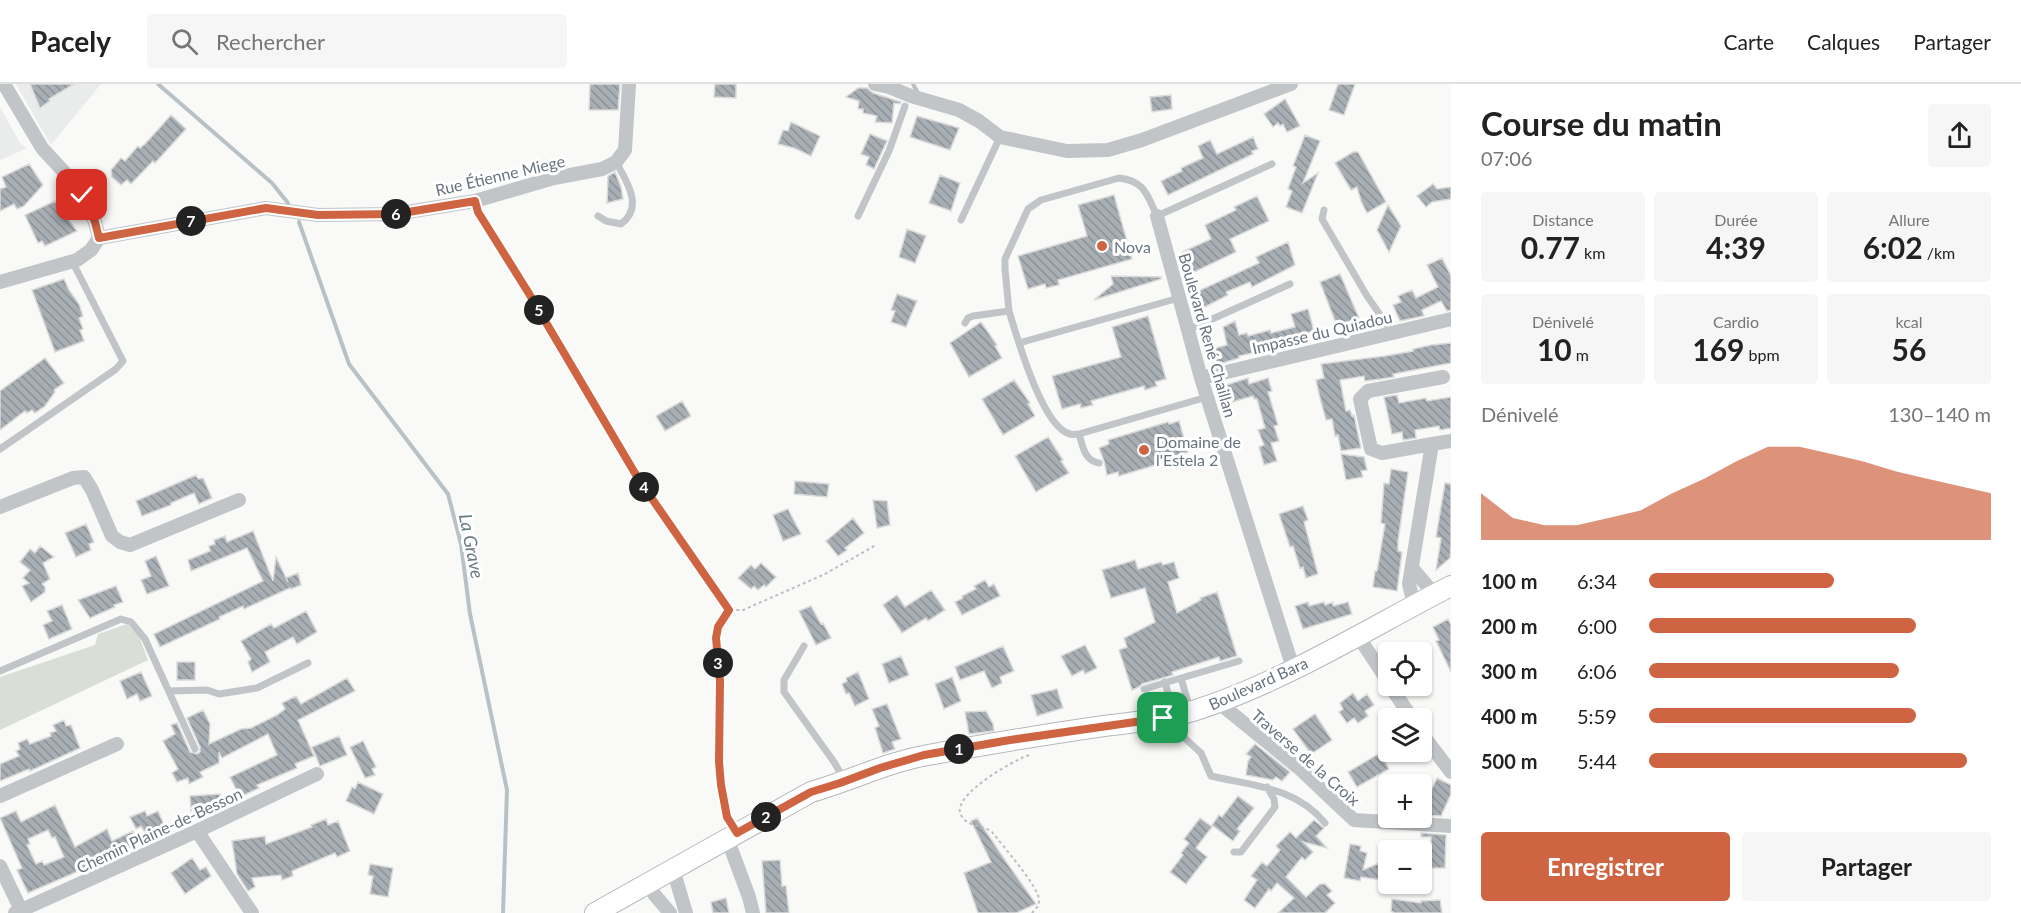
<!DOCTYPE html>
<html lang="fr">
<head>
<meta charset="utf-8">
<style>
  :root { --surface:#fff; --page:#f6f6f6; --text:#222; --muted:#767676; --line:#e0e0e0; --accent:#cf6442 }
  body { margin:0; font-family:Lato,sans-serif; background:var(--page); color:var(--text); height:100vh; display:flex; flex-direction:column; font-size:22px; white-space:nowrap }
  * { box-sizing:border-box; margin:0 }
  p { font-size:20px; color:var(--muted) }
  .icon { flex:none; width:33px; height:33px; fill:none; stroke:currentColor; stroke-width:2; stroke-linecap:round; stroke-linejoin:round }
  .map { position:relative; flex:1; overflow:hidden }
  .sheet { display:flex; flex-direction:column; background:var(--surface); width:570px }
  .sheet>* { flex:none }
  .buttons { position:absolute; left:1378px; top:558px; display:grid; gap:12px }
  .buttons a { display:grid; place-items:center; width:54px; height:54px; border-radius:6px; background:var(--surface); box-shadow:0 2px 4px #0004; font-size:30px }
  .pin { position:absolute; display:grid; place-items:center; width:51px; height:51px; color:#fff; margin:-26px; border-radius:12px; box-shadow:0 3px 9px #0006 }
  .km { position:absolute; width:30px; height:30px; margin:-15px; border-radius:50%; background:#222; color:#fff; font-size:16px; line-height:30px; text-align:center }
  .round { display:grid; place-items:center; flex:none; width:63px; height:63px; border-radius:6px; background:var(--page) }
  .overview { display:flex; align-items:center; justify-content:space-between; height:102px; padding:0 30px }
  h1 { font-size:33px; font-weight:700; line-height:45px }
  .stats { display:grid; grid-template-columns:repeat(3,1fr); gap:9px; height:102px; padding:6px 30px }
  .stats div { display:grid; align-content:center; border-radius:6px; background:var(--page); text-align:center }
  .stats b { font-size:30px; font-weight:700 }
  .stats small { font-size:16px; font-weight:400 }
  .stats p { font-size:16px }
  .chart { height:168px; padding:12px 30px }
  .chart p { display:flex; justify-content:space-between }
  .chart svg { width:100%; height:108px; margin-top:6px; fill:var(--accent); opacity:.7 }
  .cta { display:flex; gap:12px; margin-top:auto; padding:12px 30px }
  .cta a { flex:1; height:69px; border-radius:6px; background:var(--accent); color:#fff; font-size:24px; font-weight:700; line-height:69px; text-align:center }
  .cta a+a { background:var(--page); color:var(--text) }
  ul { padding:0 30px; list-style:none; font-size:20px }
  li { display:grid; grid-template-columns:96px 72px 1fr; align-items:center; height:45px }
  li i { height:15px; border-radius:8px; background:var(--accent) }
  header { display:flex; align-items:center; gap:36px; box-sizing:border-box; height:84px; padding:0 30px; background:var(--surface); border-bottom:2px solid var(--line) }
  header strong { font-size:28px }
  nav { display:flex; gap:33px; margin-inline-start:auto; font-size:21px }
  .search { width:420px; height:54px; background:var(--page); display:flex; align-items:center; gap:15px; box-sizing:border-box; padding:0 21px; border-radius:6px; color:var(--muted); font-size:22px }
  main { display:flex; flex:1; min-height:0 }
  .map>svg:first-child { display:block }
</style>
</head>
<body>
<header>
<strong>Pacely</strong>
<div class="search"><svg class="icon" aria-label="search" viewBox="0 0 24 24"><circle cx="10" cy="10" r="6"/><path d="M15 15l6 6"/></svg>Rechercher</div>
<nav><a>Carte</a><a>Calques</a><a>Partager</a></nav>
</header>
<main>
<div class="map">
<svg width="1451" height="829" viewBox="0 0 1451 829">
  <defs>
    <pattern id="building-back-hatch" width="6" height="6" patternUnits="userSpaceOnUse" patternTransform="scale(1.5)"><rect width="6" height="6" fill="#a7aeb4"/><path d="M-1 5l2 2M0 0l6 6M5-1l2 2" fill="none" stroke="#8c9298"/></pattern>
  </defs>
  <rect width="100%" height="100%" fill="#f9f9f7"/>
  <path fill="#eaebeb" d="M16,0H101L51,61Z
    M0,23L20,59L27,64L0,76Z"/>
  <path fill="#d9ded7" d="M127,540L139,552L148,576L0,646V593L95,561L98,550Z"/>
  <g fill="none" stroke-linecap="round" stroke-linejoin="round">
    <path stroke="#b8c2c6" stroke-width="4" d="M158,0L272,99L288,119
      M913,0L919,11
      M299,138L349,280L448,410L461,460L470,530L507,706L503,829"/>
  </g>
  <path fill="url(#building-back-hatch)" stroke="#dbdbda" stroke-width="1.5" fill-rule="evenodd" d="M30,0H74L49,15L50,17L40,24Z
    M590,0H620L618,26H589Z
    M715,0H736V14L714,13Z
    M1338,0H1355L1344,31L1329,26Z
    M858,4H867L873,9L901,18L900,20L894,19L892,39L875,38L877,32L863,29V25H858L859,17L846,13Z
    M1171,11L1172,25L1152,28L1150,13Z
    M1285,15L1300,42L1287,48L1283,40L1280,42L1278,39L1273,43L1264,30Z
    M171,31L186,45L155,79L153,77L131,100L127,96L121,101L112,93L111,86L121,74L125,77L138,62L140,64L145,60Z
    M917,32L959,44L950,66L910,53Z
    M791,38L820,52L811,72L794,64L778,60L783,46L788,47Z
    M870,50L887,57L874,85L866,81L869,73L861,70Z
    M1305,51L1320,57L1303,99L1318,89L1302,129L1286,123L1292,107L1288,105L1296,83L1293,82Z
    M1253,53L1258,65L1252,67L1253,70L1168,111L1161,97L1182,87L1181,84L1203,74L1198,62L1210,56L1217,70Z
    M1353,68H1358L1386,118L1367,129L1361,117L1357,103L1351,106L1335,79Z
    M29,80L43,101L24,122L17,125L14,120L0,127V105L6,103L2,93Z
    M615,88L621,103L623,115L607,119L608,92Z
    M940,91L960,99L951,127L929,119Z
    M1433,100L1437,105L1451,103V115L1432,118L1426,123L1417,112Z
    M1114,111L1132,175L1058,196L1059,201L1046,204L1045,200L1028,205L1018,172L1087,152L1078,121Z
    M1257,112L1269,137L1230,155L1236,168L1192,189L1182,168L1211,155L1205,141L1236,126L1234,123Z
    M55,117L77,147L45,162L42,157L38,159L25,131Z
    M1388,121L1401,142L1389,168L1377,146Z
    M907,145L926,152L915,179L899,173Z
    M1288,158L1295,181L1252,203L1250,198L1226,208L1228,211L1201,225L1194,209L1259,179L1256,173Z
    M1442,174L1451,192V226L1447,227L1441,217L1422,226L1424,232L1400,237L1393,221L1401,218L1398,212L1412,206L1416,214L1438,203L1427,181Z
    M1340,190L1359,234L1337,242L1320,198Z
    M1111,192L1161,193V195L1094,216L1113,200Z
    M64,195L69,206L79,220L83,232L79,234L83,245L80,246L84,257L55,268L32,206Z
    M897,210L917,217L906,243L891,238L895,227L891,226Z
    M1308,225L1314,247L1303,250L1305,257L1239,272V274L1216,281L1212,265L1227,261L1223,243L1235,237L1239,251L1247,249L1248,252L1270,246L1271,249L1295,243L1291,230Z
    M1148,232L1166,295L1155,298L1157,302L1145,306L1144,302L1091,317L1093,321L1081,324L1080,320L1062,325L1052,292L1121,273L1112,243Z
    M981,238L997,261L995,262L1002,274L969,293L950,259Z
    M1451,259V279L1393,290L1394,293L1381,295L1365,297L1364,292L1340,296L1346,327L1350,326L1352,332L1354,331L1361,364L1341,367L1338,351L1335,352L1332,335L1326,336L1319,310L1316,296L1324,294L1321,280L1385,272L1413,267V265L1431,261Z
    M45,274L64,299L54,306L55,308L45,322L35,329L32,326L27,329L25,327L0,346V307Z
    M1248,294L1249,300L1268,294L1272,307L1268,308L1278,341L1274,342L1279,357L1271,359L1277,377L1264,381L1259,363L1264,361L1258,346L1265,344L1257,315H1254L1253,312L1225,320L1220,303Z
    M1014,296L1030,319L1028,320L1035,332L1003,351L982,315Z
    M1397,311L1399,319L1426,314L1427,317L1451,313V344L1440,346L1439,342L1415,346L1416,354L1403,356L1402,348L1392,350L1384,313Z
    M682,317L691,332L665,347L656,332Z
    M1179,337L1188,368L1178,371L1179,374L1119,392L1118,388L1107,391L1104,377L1099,364L1109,360L1108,356L1168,338L1169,340Z
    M1048,353L1063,376L1061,377L1069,389L1036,408L1015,372Z
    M1341,370L1364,373L1367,386L1361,387L1363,393L1346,396Z
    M1391,385L1408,388L1398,457V467L1402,468L1397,507L1373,503L1375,487H1377L1385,440L1381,439L1384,399L1389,400Z
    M196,391L198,395L203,394L212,414L199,420L194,409L171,419V421L142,432L136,417Z
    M795,397L829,400L827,413L794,410Z
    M1445,399L1451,400V462L1450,474L1436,486L1441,454L1436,453Z
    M873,416L887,417L890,441L877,444Z
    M1303,422L1308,436L1304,438L1318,490L1306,494L1303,483L1300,484L1293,462L1290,463L1279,430Z
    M788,425L801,450L783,457L773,431Z
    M853,434L864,449L845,464L847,466L838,472L826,457Z
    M86,440L94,458L89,460L91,466L76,473L65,449Z
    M253,447L273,497L276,473L288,498L286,494L298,489L301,501L291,505L290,504L244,525L243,522L219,533L220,535L160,563L154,550L263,497L247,464L191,487L188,476L210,467L209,462L215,460L214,456L225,452L227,458Z
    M40,462L54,473L43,479L50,495L42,500L45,503V508L31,518L22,502L29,499L23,494L30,486L20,478L30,465L35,469Z
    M156,472L169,502L147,510L141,496L151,492L145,477Z
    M1135,476L1138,485L1161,478L1163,481L1174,478L1179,494L1168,498L1177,529L1201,516L1200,514L1217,508L1237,572L1220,577L1219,573L1172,588L1173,591L1142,600L1139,603L1132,606L1119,566L1127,563L1124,554L1155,538L1145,504L1111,514L1102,486Z
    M761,479L776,493L766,503L764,501L758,506L754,502L751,505L738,494L751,481L755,485Z
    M985,496L989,503L994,500L1000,512L962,531L955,518L963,514L962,512L976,505L974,502Z
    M116,502L123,518L114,521L115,523L90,534L78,516Z
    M931,506L945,526L928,537L926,534L902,549L883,521L897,511L905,523Z
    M1308,518L1309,522L1324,518L1325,521L1333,518V522L1348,518L1352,530L1303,545L1295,522Z
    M62,521L72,545L49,555L43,541L52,537L47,527Z
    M811,522L821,540L823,539L831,554L816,561L799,527Z
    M306,527L317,548L297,560L293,553L265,568L270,578L252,588L248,578L251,575L241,557L271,540L274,544Z
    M1448,535L1451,541V588L1436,557L1439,556L1433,543Z
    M1085,561L1097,584L1085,590L1083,586L1072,592L1061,572Z
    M1003,562L1014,587L1000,593L1002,599L992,604L984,587L960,596L955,583Z
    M901,572L909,591L889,599L882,580Z
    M177,578H195V596H177Z
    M141,588L152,612L140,617L137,610L127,615L120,597Z
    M858,588L869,615L855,622L849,609L846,610L842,600L847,597L846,594Z
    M952,593L961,617L944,625L935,600Z
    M347,594L355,607L298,636L314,672L295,680L297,684L257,701L259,704L240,713L230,693L277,671L268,650L222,674L219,668V679L200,688L203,693L189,700L188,694L177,698L172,689L178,685L163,657L175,650L171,641L177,639L190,668L197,670L200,668V663L187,634L203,626L210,640L209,660L241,645L251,644L277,631L285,625L282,619L296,612L301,620Z
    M1057,605L1063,624L1037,632L1031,611Z
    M1353,609L1358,617L1367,610L1374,621L1365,627L1368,632L1358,639L1354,634L1347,639L1339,628L1343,625L1340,619Z
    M887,620L901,655L892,658L895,665L883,669L875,644L879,642L872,625Z
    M986,627L993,640L994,647L969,650L965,628Z
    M1315,630L1332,656L1311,670L1293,645Z
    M64,636L66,642L71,641L80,664L30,687L29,685L0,697V680L19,672L16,667L20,665L18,659L27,655L30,660L51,652L50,649L56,647L53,641Z
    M339,652L347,671L320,682L312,663Z
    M363,657L376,683L372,685L375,691L365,694L350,663Z
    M1255,660L1290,688L1282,697L1276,693L1273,696L1246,691L1248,677L1251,673L1246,670Z
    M1380,669L1389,685L1357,703L1348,688Z
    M1437,694L1451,701V710L1441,732L1422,731V713L1427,715Z
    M358,698L383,710L374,730L346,717L352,703L355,705Z
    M220,710L221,726L217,728L193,729V726L191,727L190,712Z
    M1238,712L1254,724L1237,745L1240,747L1233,757L1212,741L1219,731L1222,733Z
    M55,721L75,763L107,745L112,757L133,747L139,760L108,774L107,772L87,781L88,783L28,809L17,786L22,784L0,734L16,727L21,738ZM48,746L52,754L55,753L64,773L44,781L42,777L36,780L27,761L30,760L28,755Z
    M145,727L147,732L158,727L166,745L154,750L156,756L151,758L141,742L136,745L130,733Z
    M977,734L1005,776L1036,820L1016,829H978L964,789L991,778L971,737Z
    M1200,734L1212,743L1196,764L1207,773L1186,800L1170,788L1183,771L1181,769L1189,759L1184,755Z
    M326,735L328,741L338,737L350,767L337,773L335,769L292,787L293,792L282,796L281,791L252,794L255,803L248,807L237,790L232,757L265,752L266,760L312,743L311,741Z
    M1314,736L1324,744L1316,752L1327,764L1303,758L1313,768L1305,776L1302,773L1286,793L1306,813L1320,800H1325L1332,807L1327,811L1335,819L1325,829H1278L1294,814L1277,799L1271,807L1269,805L1255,824L1244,816L1257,796L1251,792L1262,778L1267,782L1280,766L1276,762L1290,748L1296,754Z
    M1421,749L1446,751L1445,784H1431V753H1421Z
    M1350,760L1361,762L1360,767L1367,769L1363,786L1389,775V794L1381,796L1361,793L1360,797L1344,794Z
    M192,774L200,786L206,783L211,792L185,810L171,789Z
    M780,776L782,802H786L789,829H766L762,777Z
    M370,780L393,784L388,813L370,810L373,792L368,791Z
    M726,814L729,829H713L711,818Z
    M1392,815L1421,819V817L1440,816L1442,829H1395L1391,827Z"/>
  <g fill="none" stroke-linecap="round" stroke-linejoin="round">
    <defs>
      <path id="secondary" d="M595,829L811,708C850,697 888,678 928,671C982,661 1036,652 1090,644C1124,639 1160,637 1193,627C1284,598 1367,545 1451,502"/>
    </defs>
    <use href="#secondary" stroke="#b4b8bd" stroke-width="22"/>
    <path stroke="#bbbec0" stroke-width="2" stroke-dasharray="3 3" stroke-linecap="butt" d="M480,130L528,208L639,396L729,526
      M1029,671C1014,676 950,712 961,731C967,743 983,741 992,748C1001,760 1041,805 1039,817C1039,822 1035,826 1032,829
      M729,736C711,701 723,637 720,597C719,582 714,566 717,551C718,541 724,534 729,526H743L825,490L876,461"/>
    <path stroke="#c1c5c8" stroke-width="7" d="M1324,126L1322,135L1367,212L1392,248
      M598,132L606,137L621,140C644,123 627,98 616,78
      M858,132L889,67L905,22
      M961,136L1000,53
      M1009,227L1005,185V175L1028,125L1041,116L1119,94C1145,97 1147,111 1157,132L1272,80
      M965,239L968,234L973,232L1009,227C1017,253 1042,343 1070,350C1073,351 1076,350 1079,350L1207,313
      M1188,246L1290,200
      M1019,259L1179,214
      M1079,350C1083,363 1084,376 1099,379
      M0,365L116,285L123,277L72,177
      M804,562L784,596V608L834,678L844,695
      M0,587L121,535L131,538L145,555L195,665
      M1181,594L1190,625
      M1165,598L1174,631
      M1144,605L1239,577
      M169,607L207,606L219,610L257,604L308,579
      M1167,638L1201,669L1211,692C1253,702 1296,703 1325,739
      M1234,768H1241L1275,723L1274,715L1267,703"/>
    <path stroke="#c1c5c8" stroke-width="14" d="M4,0L42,64L75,100L82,111L95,138L99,154
      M875,0L889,3L911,12L959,26L979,37L1000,53L1067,67L1108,66L1142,56L1291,0
      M1157,132L1201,294L1293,584
      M0,198L77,176L91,166L99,154L266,124L318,131L395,130L475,117L554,94L602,85L616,78L625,66L629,0
      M1201,294L1451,235
      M1432,360L1382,369L1371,365L1360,315L1368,307L1443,293
      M0,423L73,394L84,393L92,406L112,452L120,458L130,461L239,416
      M1413,485L1434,510
      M1414,521L1409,500L1432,360L1451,357
      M1358,552L1389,599
      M1390,602L1412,634
      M1218,618L1299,684L1354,736L1451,742
      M1422,650L1451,688
      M0,712L117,660
      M197,747L252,829
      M727,754L749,813L753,829
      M0,782L21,826
      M673,785L686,829
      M648,799L654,810L670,829
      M15,829L197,747L317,690"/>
    <use href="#secondary" stroke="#fff" stroke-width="20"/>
  </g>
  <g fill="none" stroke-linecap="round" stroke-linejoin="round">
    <defs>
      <path id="route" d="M82,111L95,138L99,154L266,124L318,131L396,130L475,117L478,128L528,208L639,396L729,526L718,543L716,554L720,597L719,678L721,701L727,733L737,749L811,708L840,699L880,684L924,671L1010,656L1163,634"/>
    </defs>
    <use href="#route" stroke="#fff" stroke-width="12"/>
    <use href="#route" stroke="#cf6442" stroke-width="8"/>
  </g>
  <g fill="#cf6442" stroke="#fff" stroke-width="2">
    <circle cx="1102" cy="162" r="6"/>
    <circle cx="1144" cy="366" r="6"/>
  </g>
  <g text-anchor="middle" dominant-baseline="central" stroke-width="6" stroke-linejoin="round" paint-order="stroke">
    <g font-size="16" fill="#67747f" stroke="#fff">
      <text transform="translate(500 91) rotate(-13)">Rue Étienne Miege</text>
      <text transform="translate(1322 248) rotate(-13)">Impasse du Quiadou</text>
      <text transform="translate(1208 251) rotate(74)">Boulevard René Chaillan</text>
      <text transform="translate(1258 599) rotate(-24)">Boulevard Bara</text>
      <text transform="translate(1306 673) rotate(41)">Traverse de la Croix</text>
      <text transform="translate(159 746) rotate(-25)">Chemin Plaine-de-Besson</text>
    </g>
    <g font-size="16" fill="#67747f" stroke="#fff" text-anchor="start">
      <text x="1114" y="162">Nova</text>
      <text x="1156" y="357">Domaine de<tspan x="1156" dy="18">l'Estela 2</tspan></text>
    </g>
    <g font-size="18" font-style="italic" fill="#68797f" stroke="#fff">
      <text transform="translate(472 462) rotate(79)">La Grave</text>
    </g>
  </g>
</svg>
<div class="buttons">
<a><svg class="icon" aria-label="locate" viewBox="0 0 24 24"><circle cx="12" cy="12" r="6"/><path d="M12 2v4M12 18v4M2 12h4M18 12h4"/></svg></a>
<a><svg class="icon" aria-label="layers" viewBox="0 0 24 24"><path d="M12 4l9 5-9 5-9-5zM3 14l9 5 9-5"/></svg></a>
<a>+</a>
<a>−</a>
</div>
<div class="pin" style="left:1163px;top:634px;background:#1e9e55"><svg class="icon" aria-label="arrive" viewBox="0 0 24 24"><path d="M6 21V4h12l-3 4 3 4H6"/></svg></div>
<div class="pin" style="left:82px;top:111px;background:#d93025"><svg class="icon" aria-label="check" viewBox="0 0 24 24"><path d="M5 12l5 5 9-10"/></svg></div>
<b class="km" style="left:959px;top:665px">1</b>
<b class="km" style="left:766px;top:733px">2</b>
<b class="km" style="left:718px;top:579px">3</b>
<b class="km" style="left:644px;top:403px">4</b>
<b class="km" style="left:539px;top:226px">5</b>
<b class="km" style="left:396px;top:130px">6</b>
<b class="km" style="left:191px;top:137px">7</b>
</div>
<section class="sheet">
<div class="overview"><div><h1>Course du matin</h1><p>07:06</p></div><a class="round"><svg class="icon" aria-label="share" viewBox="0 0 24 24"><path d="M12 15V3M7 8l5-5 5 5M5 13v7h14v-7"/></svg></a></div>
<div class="stats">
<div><p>Distance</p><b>0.77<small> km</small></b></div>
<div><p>Durée</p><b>4:39</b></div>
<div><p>Allure</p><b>6:02<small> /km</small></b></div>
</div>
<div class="stats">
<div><p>Dénivelé</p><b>10<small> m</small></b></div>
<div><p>Cardio</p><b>169<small> bpm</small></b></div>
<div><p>kcal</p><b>56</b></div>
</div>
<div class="chart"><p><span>Dénivelé</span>130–140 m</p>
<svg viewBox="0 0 160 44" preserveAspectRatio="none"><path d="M0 44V25L10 35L20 38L30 38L40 35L50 32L60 25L70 19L80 12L90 6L100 6L110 9L120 12L130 16L140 19L150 22L160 25V44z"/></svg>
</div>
<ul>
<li><b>100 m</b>6:34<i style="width:54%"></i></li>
<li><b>200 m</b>6:00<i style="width:78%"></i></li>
<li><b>300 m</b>6:06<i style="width:73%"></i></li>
<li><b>400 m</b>5:59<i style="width:78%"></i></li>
<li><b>500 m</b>5:44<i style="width:93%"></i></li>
</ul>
<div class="cta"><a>Enregistrer</a><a>Partager</a></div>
</section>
</main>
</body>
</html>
